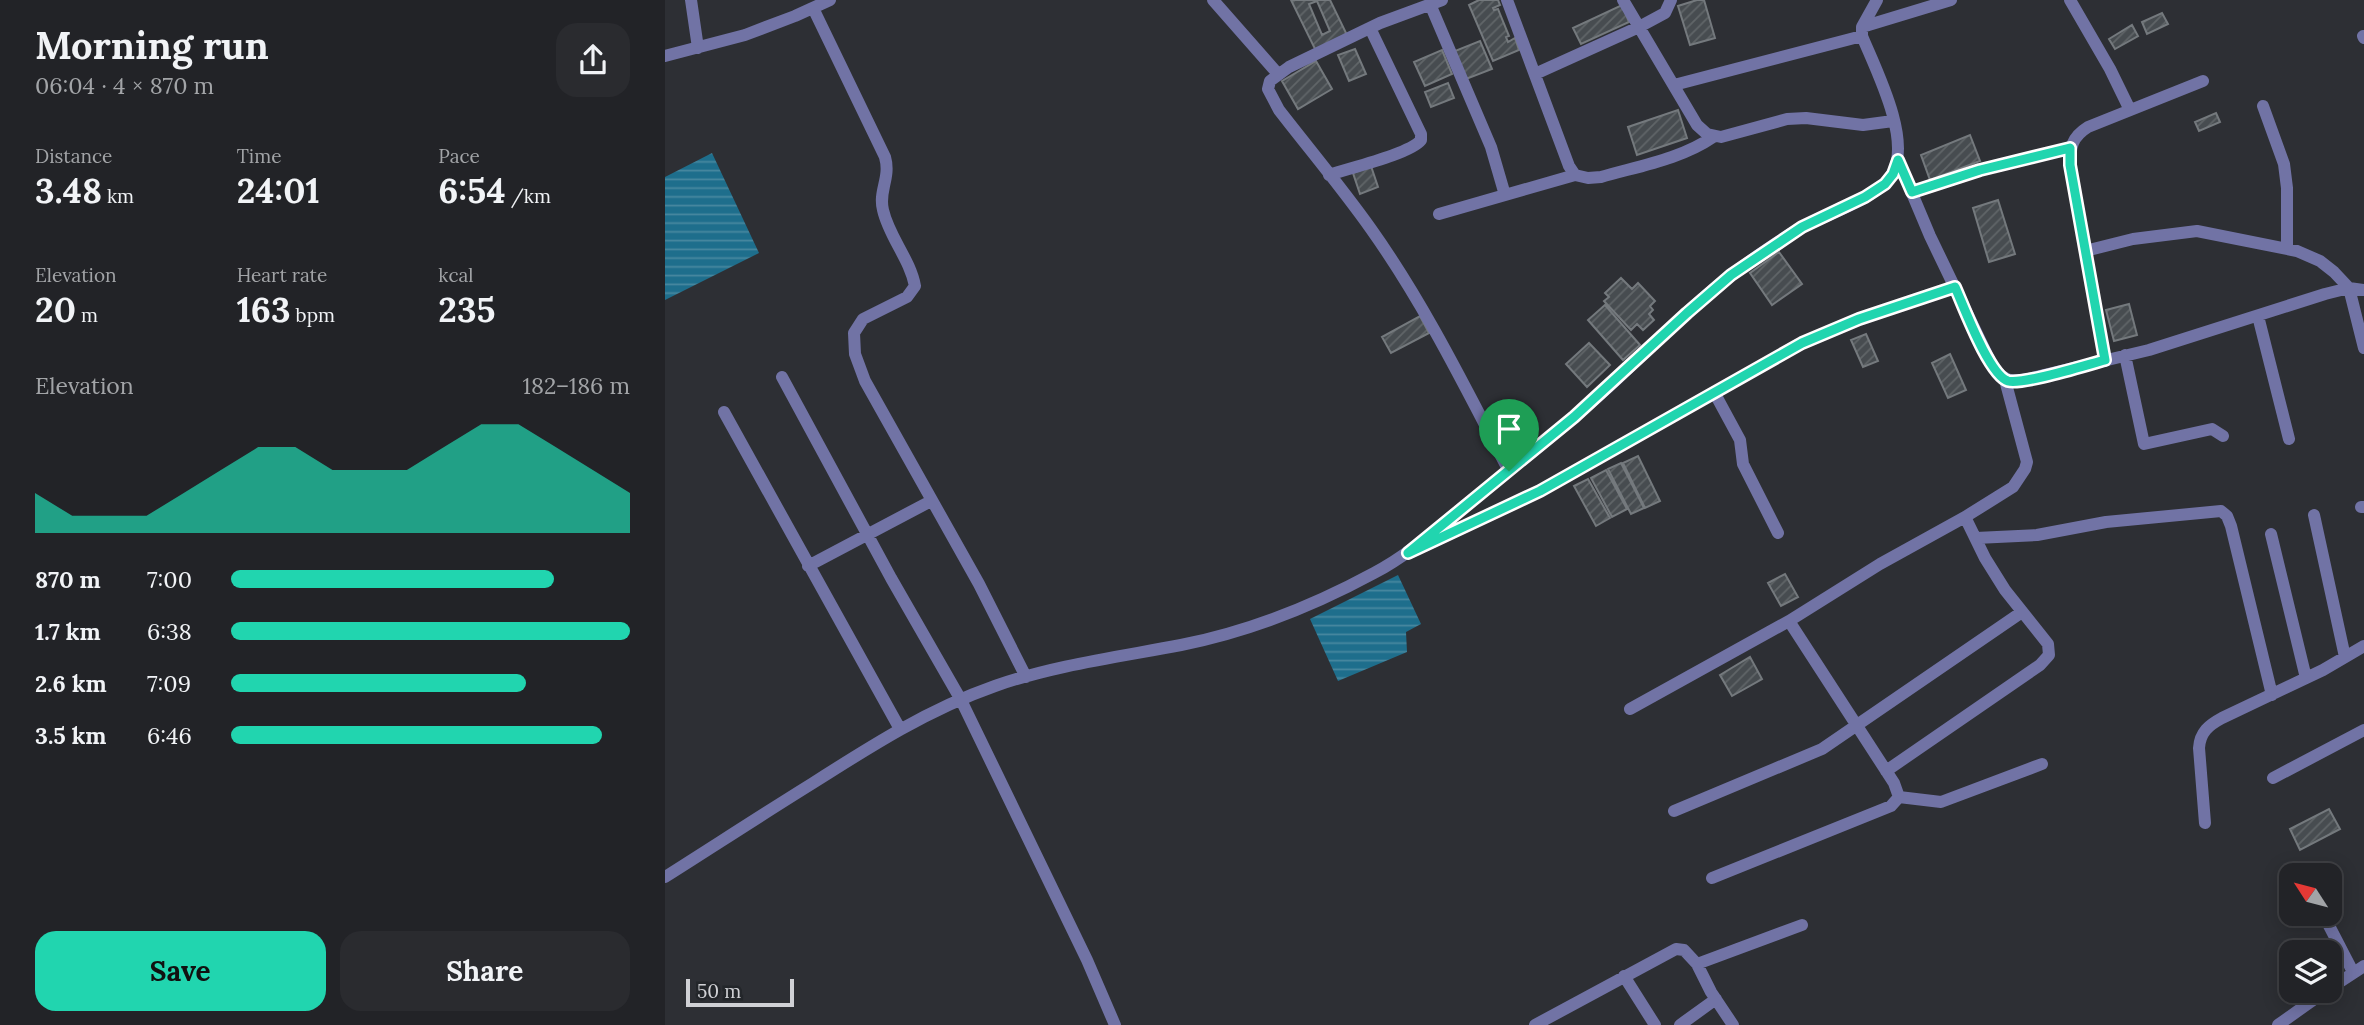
<!DOCTYPE html>
<html lang="en">
<head>
<meta charset="utf-8">
<style>
  :root { --surface:#222327; --page:#2a2b2f; --text:#f1f3f6; --muted:#a2a4a7; --line:#3f4044; --accent:#21d5af }
  body { margin:0; font-family:Lora,serif; background:var(--page); color:var(--text); height:100vh; display:flex; flex-direction:column; font-size:26px; white-space:nowrap }
  * { box-sizing:border-box; margin:0 }
  p { font-size:23px; color:var(--muted) }
  .icon { flex:none; width:38px; height:38px; fill:none; stroke:currentColor; stroke-width:2; stroke-linecap:round; stroke-linejoin:round }
  .map { position:relative; flex:1; overflow:hidden }
  .panel { display:flex; flex-direction:column; background:var(--surface); width:665px }
  .panel>* { flex:none }
  .needle { width:46px; rotate:306deg }
  .tools { position:absolute; left:1614px; top:863px; display:grid; gap:14px }
  .tools a { display:grid; place-items:center; width:63px; height:63px; border-radius:14px; background:var(--surface); box-shadow:0 4px 18px #0003,0 0 0 2px var(--line); font-size:35px }
  .scale { position:absolute; left:21px; bottom:18px; width:108px; box-sizing:border-box; padding-left:7px; border:4px solid #d0d1d5; border-top:0; font-size:19px; line-height:24px; white-space:nowrap; color:#d0d1d5; -webkit-text-stroke:5px #23262a; paint-order:stroke }
  .pin { position:absolute; display:grid; place-items:center; width:60px; height:60px; color:#fff; margin:-72px -30px; border-radius:50% 50% 50% 0; rotate:-45deg; box-shadow:0 0 7px #0007 }
  .pin .icon { rotate:45deg }
  .round { display:grid; place-items:center; flex:none; width:74px; height:74px; border-radius:21px; background:var(--page) }
  .overview { display:flex; align-items:center; justify-content:space-between; height:119px; padding:0 35px }
  h1 { font-size:38px; font-weight:700; line-height:52px }
  .figures { display:grid; grid-template-columns:repeat(3,1fr); gap:10px; height:119px; padding:7px 35px }
  .figures div { display:grid; align-content:center }
  .figures b { font-size:35px; font-weight:700 }
  .figures small { font-size:19px; font-weight:400 }
  .figures p { font-size:19px }
  .chart { height:196px; padding:14px 35px }
  .chart p { display:flex; justify-content:space-between }
  .chart svg { width:100%; height:126px; margin-top:7px; fill:var(--accent); opacity:.7 }
  .button { display:flex; gap:14px; margin-top:auto; padding:14px 35px }
  .button a { flex:1; height:80px; border-radius:21px; background:var(--accent); color:#111; font-size:28px; font-weight:700; line-height:80px; text-align:center }
  .button a+a { background:var(--page); color:var(--text) }
  ul { padding:0 35px; list-style:none; font-size:23px }
  li { display:grid; grid-template-columns:112px 84px 1fr; align-items:center; height:52px }
  li i { height:18px; border-radius:9px; background:var(--accent) }
  main { display:flex; flex:1; min-height:0 }
  .map>svg:first-child { display:block }
</style>
</head>
<body>
<main>
<section class="panel">
<div class="overview"><div><h1>Morning run</h1><p>06:04 · 4 × 870 m</p></div><a class="round"><svg class="icon" aria-label="share" viewBox="0 0 24 24"><path d="M12 15V3M7 8l5-5 5 5M5 13v7h14v-7"/></svg></a></div>
<div class="figures">
<div><p>Distance</p><b>3.48<small> km</small></b></div>
<div><p>Time</p><b>24:01</b></div>
<div><p>Pace</p><b>6:54<small> /km</small></b></div>
</div>
<div class="figures">
<div><p>Elevation</p><b>20<small> m</small></b></div>
<div><p>Heart rate</p><b>163<small> bpm</small></b></div>
<div><p>kcal</p><b>235</b></div>
</div>
<div class="chart"><p><span>Elevation</span>182–186 m</p>
<svg viewBox="0 0 160 44" preserveAspectRatio="none"><path d="M0 44V30L10 38L20 38L30 38L40 30L50 22L60 14L70 14L80 22L90 22L100 22L110 14L120 6L130 6L140 14L150 22L160 30V44z"/></svg>
</div>
<ul>
<li><b>870 m</b>7:00<i style="width:81%"></i></li>
<li><b>1.7 km</b>6:38<i style="width:100%"></i></li>
<li><b>2.6 km</b>7:09<i style="width:74%"></i></li>
<li><b>3.5 km</b>6:46<i style="width:93%"></i></li>
</ul>
<div class="button"><a>Save</a><a>Share</a></div>
</section>
<div class="map">
<svg width="1699" height="1025" viewBox="0 0 1699 1025">
  <defs>
    <pattern id="water-rules" width="6" height="5" patternUnits="userSpaceOnUse" patternTransform="scale(1.75)"><rect width="6" height="5" fill="#1e6e8c"/><path d="M0 2.5h6" fill="none" stroke="#4888a0"/></pattern>
    <pattern id="building-hatch" width="6" height="6" patternUnits="userSpaceOnUse" patternTransform="scale(1.75)"><rect width="6" height="6" fill="#474c50"/><path d="M-1 1l2-2M0 6l6-6M5 7l2-2" fill="none" stroke="#606568"/></pattern>
  </defs>
  <rect width="100%" height="100%" fill="#2d2f34"/>
  <path fill="url(#water-rules)" d="M47,153L94,253L0,300V177Z
    M733,575L756,624L741,632L742,652L673,681L645,619Z"/>
  <path fill="url(#building-hatch)" stroke="#74797d" stroke-width="2" fill-rule="evenodd" d="M626,0H665L682,35L651,51ZM652,1L665,31L657,35L644,4Z
    M814,0H833L835,5L828,8L829,10L833,9L835,14L844,36L841,37L843,42L850,38L854,50L828,61L804,5Z
    M1032,0H1039L1050,38L1025,45L1013,6Z
    M957,5L964,22L916,44L908,28Z
    M1497,13L1503,24L1482,34L1477,22Z
    M1467,25L1473,36L1450,49L1444,39Z
    M815,41L827,69L801,79L790,51Z
    M690,49L701,74L684,81L673,55Z
    M777,50L787,74L760,86L749,62Z
    M651,61L667,89L633,109L617,81Z
    M783,83L789,98L766,107L760,92Z
    M1013,110L1022,138L972,155L963,127Z
    M1551,113L1555,122L1534,131L1530,122Z
    M1305,135L1315,161L1265,180L1256,155Z
    M706,166L713,187L695,194L688,173Z
    M1333,200L1350,254L1324,262L1308,208Z
    M1114,252L1137,284L1107,305L1085,273Z
    M956,278L967,289L973,283L990,301L985,306L988,310L984,314L989,320L978,330L972,324L966,330L939,301L944,297L940,293Z
    M1464,304L1472,335L1449,341L1441,310Z
    M940,305L975,345L958,360L923,320Z
    M755,316L764,333L726,353L717,337Z
    M1201,334L1213,361L1198,367L1186,340Z
    M924,343L945,365L922,387L901,364Z
    M1285,354L1301,390L1283,398L1267,363Z
    M973,456L995,501L980,508L958,463Z
    M956,463L979,508L966,514L943,469Z
    M941,470L962,509L947,517L926,478Z
    M923,479L945,518L931,526L909,486Z
    M1120,574L1133,597L1116,606L1103,583Z
    M1085,657L1097,679L1067,696L1055,675Z
    M1664,809L1675,829L1635,850L1625,829Z"/>
  <g fill="none" stroke-linecap="round" stroke-linejoin="round">
    <path stroke="#7173a5" stroke-width="12" d="M26,0L33,48
      M548,0L613,74
      M777,0L715,23L624,67L605,81L603,89L614,110C645,150 677,188 706,229C760,305 801,389 844,471
      M842,0L904,166L910,175L923,178L936,177C974,166 1016,159 1048,137
      M958,0L1032,125L1042,134L1056,137L1122,119L1141,118L1198,125L1228,121
      M1405,0L1445,69L1465,110
      M765,4L826,147L840,195
      M148,8L220,157C226,178 213,191 218,210C224,237 245,259 250,286L242,297L198,319L189,333L190,354L200,381L314,584L361,677
      M1197,27L1286,0
      M1698,36L1699,38
      M0,56L80,35L130,16L165,0
      M870,74L974,27L1000,13L1006,0
      M1009,85L1197,36
      M1598,106L1619,164L1622,188V249
      M1233,160L1265,236L1328,367C1339,381 1346,382 1363,379L1484,350L1660,294L1684,288L1699,290
      M664,175C684,168 745,154 756,140V134L705,28
      M1247,192L1315,170L1405,148
      M774,214L910,175
      M1420,251L1468,239L1532,231L1632,251L1655,261L1669,272L1684,288L1699,348
      M1593,316L1624,439
      M1460,355L1479,444L1547,429L1558,436
      M1440,360L1405,165C1405,147 1407,137 1423,127L1538,81
      M117,377L226,578L296,700L422,960L450,1025
      M1049,392L1075,440L1078,464L1113,533
      M59,412L235,729
      M1696,507H1699
      M1649,515L1680,657
      M1606,534L1641,678
      M1311,538L1372,535L1441,522L1556,511L1562,516L1566,526L1607,695
      M759,546L875,491L1137,343L1194,319L1290,287
      M143,566L266,501
      M965,709L1124,621L1215,564L1300,517L1348,487L1360,469L1362,462L1340,380
      M1221,771L1375,665L1384,655L1383,644L1340,590L1320,558L1300,517
      M1608,778L1699,730
      M1234,797L1276,802L1377,764
      M1009,811L1157,749L1357,612
      M1540,823L1534,748C1535,732 1544,725 1557,718L1658,670L1699,646
      M1638,874L1639,875
      M0,877C49,846 98,814 148,783C206,746 264,709 330,686C390,665 453,657 516,645C582,632 650,605 709,573C742,556 769,531 798,507C850,466 902,425 951,380C990,344 1026,305 1069,273C1090,257 1111,242 1134,229C1160,214 1215,199 1228,172C1246,138 1211,70 1197,36V27L1212,0
      M1047,878L1226,806L1234,797L1229,783L1124,621
      M1658,914L1688,972
      M1032,964L1137,925
      M959,976L990,1025
      M1664,989L1699,966
      M870,1025L1011,949L1019,950L1032,964L1046,992L1068,1025
      M1015,1025L1051,999
      M1613,1025L1662,990"/>
  </g>
  <g fill="none" stroke-linecap="round" stroke-linejoin="round">
    <defs>
      <path id="route" d="M1405,148V165L1440,360C1421,365 1358,385 1343,381C1324,375 1299,307 1290,287L1194,319L1137,343L875,491L743,553L909,417L1022,313L1066,275L1137,227L1200,197L1220,184L1228,174L1233,160L1247,192L1315,170Z"/>
    </defs>
    <use href="#route" stroke="#fff" stroke-width="14"/>
    <use href="#route" stroke="#21d5af" stroke-width="9"/>
  </g>
</svg>
<div class="tools">
<a><svg class="needle" viewBox="-14 -14 28 28"><path d="M0-13l5 13h-10z" fill="#e53935"/><path d="M0 13l5-13h-10z" fill="#a2a4a7"/></svg></a>
<a><svg class="icon" aria-label="layers" viewBox="0 0 24 24"><path d="M12 4l9 5-9 5-9-5zM3 14l9 5 9-5"/></svg></a>
</div>
<div class="scale">50 m</div>
<div class="pin" style="left:844px;top:471px;background:#1e9e55"><svg class="icon" aria-label="arrive" viewBox="0 0 24 24"><path d="M6 21V4h12l-3 4 3 4H6"/></svg></div>
</div>
</main>
</body>
</html>
